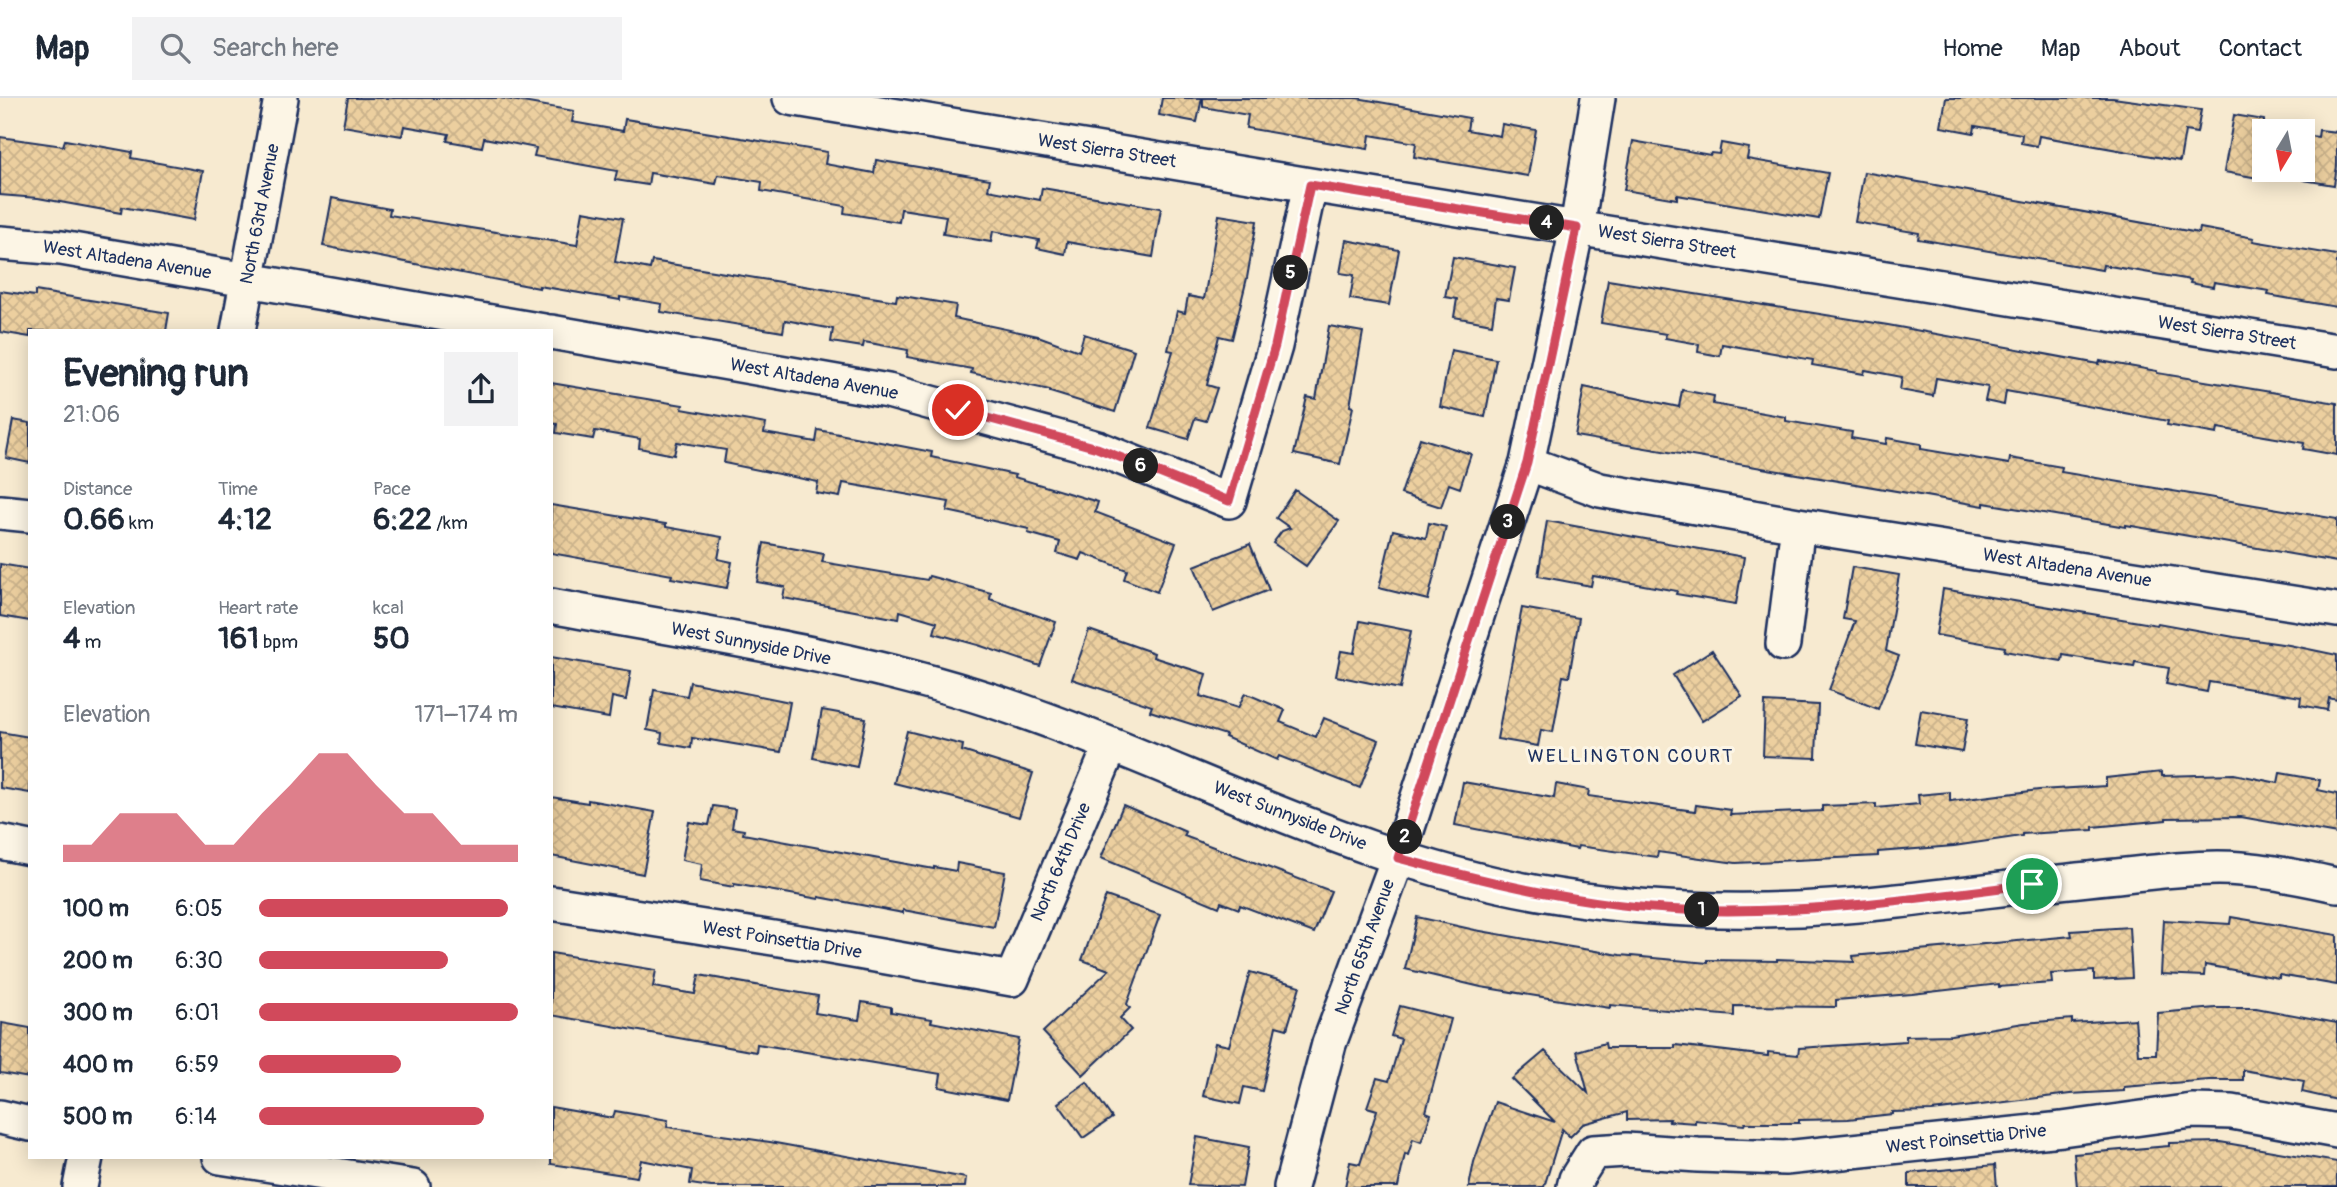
<!DOCTYPE html>
<html lang="en">
<head>
<meta charset="utf-8">
<style>
  :root { --surface:#fff; --page:#f2f2f3; --text:#1f2937; --muted:#747a83; --line:#e0e1e3; --accent:#d1495b }
  body { margin:0; font-family:Pangolin,sans-serif; background:var(--page); color:var(--text); height:100vh; display:flex; flex-direction:column; font-size:26px; white-space:nowrap }
  * { box-sizing:border-box; margin:0 }
  p { font-size:23px; color:var(--muted) }
  .icon { flex:none; width:38px; height:38px; fill:none; stroke:currentColor; stroke-width:2; stroke-linecap:round; stroke-linejoin:round }
  .map { position:relative; flex:1; overflow:hidden }
  .details { position:absolute; left:28px; top:231px; width:525px; height:830px; display:flex; flex-direction:column; background:var(--surface); border-radius:0px; box-shadow:0 4px 18px #0003 }
  .details>* { flex:none }
  .needle { width:46px; rotate:190deg }
  .controls { position:absolute; left:2252px; top:21px; display:grid; gap:14px }
  .controls a { display:grid; place-items:center; width:63px; height:63px; border-radius:0px; background:var(--surface); box-shadow:0 4px 18px #0003; font-size:35px }
  .pin { position:absolute; display:grid; place-items:center; width:60px; height:60px; color:#fff; margin:-30px; border:4px solid #fff; border-radius:50%; box-shadow:0 2px 7px #0007 }
  .km { position:absolute; width:35px; height:35px; margin:-18px; border-radius:50%; background:#222; color:#fff; font-size:19px; line-height:35px; text-align:center }
  .round { display:grid; place-items:center; flex:none; width:74px; height:74px; border-radius:0px; background:var(--page) }
  .summary { display:flex; align-items:center; justify-content:space-between; height:119px; padding:0 35px }
  h1 { font-size:38px; font-weight:800; line-height:52px }
  .metrics { display:grid; grid-template-columns:repeat(3,1fr); gap:10px; height:119px; padding:7px 35px }
  .metrics div { display:grid; align-content:center }
  .metrics b { font-size:30px; font-weight:800 }
  .metrics small { font-size:19px; font-weight:400 }
  .metrics p { font-size:19px }
  .chart { height:196px; padding:14px 35px }
  .chart p { display:flex; justify-content:space-between }
  .chart svg { width:100%; height:126px; margin-top:7px; fill:var(--accent); opacity:.7 }
  ul { padding:0 35px; list-style:none; font-size:23px }
  li { display:grid; grid-template-columns:112px 84px 1fr; align-items:center; height:52px }
  li i { height:18px; border-radius:9px; background:var(--accent) }
  header { display:flex; align-items:center; gap:42px; box-sizing:border-box; height:98px; padding:0 35px; background:var(--surface); border-bottom:2px solid var(--line) }
  header strong { font-size:33px }
  nav { display:flex; gap:38px; margin-inline-start:auto; font-size:24px }
  .search { width:490px; height:63px; background:var(--page); display:flex; align-items:center; gap:18px; box-sizing:border-box; padding:0 24px; border-radius:0px; color:var(--muted); font-size:26px }
  .map>svg:first-child { display:block }
</style>
</head>
<body>
<header>
<strong>Map</strong>
<div class="search"><svg class="icon" aria-label="search" viewBox="0 0 24 24"><circle cx="10" cy="10" r="6"/><path d="M15 15l6 6"/></svg>Search here</div>
<nav><a>Home</a><a>Map</a><a>About</a><a>Contact</a></nav>
</header>
<div class="map">
<svg width="2337" height="1089" viewBox="0 0 2337 1089">
  <defs>
    <pattern id="building-cross-hatch" width="8" height="8" patternUnits="userSpaceOnUse" patternTransform="scale(1.75)"><rect width="8" height="8" fill="#eccf9f"/><path d="M0 0l8 8M0 8l8-8" fill="none" stroke="#cab28b"/></pattern>
  </defs>
  <rect width="100%" height="100%" fill="#f7ead0"/>
  <filter id="ink" filterUnits="userSpaceOnUse"><feTurbulence type="fractalNoise" baseFrequency=".0143" numOctaves="2"/><feDisplacementMap in="SourceGraphic" scale="14" xChannelSelector="R" yChannelSelector="G"/><feConvolveMatrix kernelMatrix="1 2 1 2 8 2 1 2 1" color-interpolation-filters="sRGB"/></filter>
  <g filter="url(#ink)">
    <path fill="url(#building-cross-hatch)" stroke="#1b2f5e" stroke-width="2" d="M348,0H500L574,13L572,24L623,33L625,21L827,54L825,66L874,75L876,62L990,81L988,92L1040,102L1042,90L1161,110L1153,159L1067,144L1065,156L1037,150L1039,142L993,133L991,144L943,136L946,118L901,111L899,124L844,115L845,108L761,93L762,84L718,77L716,86L650,75L648,87L615,82L617,73L534,58L536,50L484,40L482,49L447,43L449,36L404,28L402,38L343,28Z
      M1162,0H1202L1197,24L1159,17Z
      M1203,0H1357L1469,20L1467,32L1500,38L1502,26L1536,32L1528,78L1414,59L1416,45L1370,37L1368,51L1246,30L1248,17L1203,9Z
      M1946,0H2113L2201,12L2197,35L2185,33L2180,63L2039,38L2037,48L2021,45L2022,36L1975,28L1974,35L1941,29Z
      M2234,17L2264,22V81L2224,74Z
      M2319,32L2337,34V68L2334,87L2303,82V37L2318,39Z
      M0,39L63,48L65,42L132,54L131,60L203,73L194,122L122,109L121,115L38,100L0,97Z
      M1633,43L1710,57L1711,55L1719,56L1721,45L1749,50L1747,61L1828,75L1819,121L1677,97V101L1624,92Z
      M1864,74L2199,135L2200,130L2254,140L2253,143L2337,157V209L2268,197L2269,193L2214,184L2213,189L2190,185L2191,182L2103,167L2102,172L1918,141L1919,135L1855,124Z
      M332,100L390,111L389,117L577,147L583,113L623,120L615,164L650,171L652,163L896,203L897,197L956,207L954,220L1038,238L1079,253L1084,236L1134,252L1115,314L1050,294V292L971,275L972,271L907,259L908,252L864,244L863,249L831,244L833,231L785,222L783,234L661,214L662,206L620,199V202L539,188V190L323,148Z
      M1219,117L1257,123L1247,180L1232,241L1219,238L1207,287L1217,290L1206,323L1195,320L1188,341L1150,330L1173,253L1168,252L1177,213L1185,215L1188,198L1204,201Z
      M1346,142L1399,152L1389,207L1350,201L1354,177L1340,175Z
      M1453,159L1515,170L1509,202L1496,200L1492,226L1454,219L1457,201L1445,199Z
      M1608,182L1888,227L2099,266L2100,263L2157,273V275L2337,305V357L2303,351L2304,345L2218,330L2217,336L2167,327L2168,323L2006,293L2004,307L1985,303L1988,289L1936,280L1933,298L1900,292L1902,279L1865,272L1864,276L1812,267L1813,262L1722,246L1720,258L1698,254L1699,246L1665,240L1666,236L1601,225Z
      M0,193L35,198V193L169,215L166,233H30V239L0,234Z
      M1329,228L1363,234L1350,308L1353,309L1340,366L1294,356L1307,299L1316,301Z
      M1451,252L1496,261L1485,319L1440,309Z
      M551,285L683,307L682,311L766,326L764,335L816,344L818,332L932,354L931,359L1015,377L1014,379L1098,404L1095,414L1176,445L1157,494L1124,481L1127,472L1083,455L1080,462L1057,455L1060,444L1028,435L1029,431L947,413L949,404L843,385L840,399L816,395L818,384L724,365L726,352L677,344L674,357L639,350L640,341L595,333L593,341L556,335L557,326L551,325Z
      M1584,289L1679,309L1682,292L1714,298L1713,306L1786,319V323L1852,334L1851,340L1886,346L1887,340L1921,346V351L2009,366L2010,360L2062,369L2061,374L2337,421V464L2126,427V429L1984,405V408L1575,338Z
      M13,322L30,325V365L6,360Z
      M1420,340L1471,356L1460,390L1449,386L1441,409L1401,396Z
      M1295,392L1339,423L1306,468L1273,445L1282,433L1290,430L1276,420Z
      M551,407L666,426V429L722,439L718,461L732,464L727,490L671,480L672,477L551,455Z
      M1547,423L1744,459L1736,506L1676,496L1677,493L1593,478L1591,488L1538,478Z
      M1429,425L1446,429L1428,502L1379,490L1393,432L1426,440Z
      M764,445L824,456L822,464L927,482L929,478L991,495L990,501L1056,524L1040,568L978,547L934,535L937,524L900,513L899,521L783,500L785,489L757,484Z
      M1250,446L1269,492L1213,514L1194,468Z
      M0,466L30,471V523L0,518Z
      M1852,469L1899,477L1886,553L1899,558L1878,611L1829,592L1855,523L1843,521Z
      M1943,491L2157,527L2158,525L2234,539L2289,547L2337,557V602L2329,600L2327,612L2300,607L2301,599L2209,584L2207,594L2166,586L2169,570L2135,564L2134,569L2063,557L2062,563L2004,553L2005,549L1936,537Z
      M1522,510L1579,520L1569,579L1563,578L1553,634L1541,632L1538,648L1497,641Z
      M1360,523L1411,533L1400,591L1336,578L1341,553L1354,555Z
      M1089,532L1154,555L1153,559L1206,576L1200,598L1238,610L1245,595L1285,612L1280,624L1316,639L1324,620L1379,642L1360,690L1279,658L1277,662L1225,639L1226,637L1150,613L1152,608L1072,581Z
      M1712,552L1742,598L1702,623L1673,577Z
      M551,559L631,573L626,602L612,599L609,620L551,610Z
      M690,584L790,604L781,654L710,642V643L692,640L691,650L661,645L662,635L647,632L654,592L687,598Z
      M1765,604L1818,607L1816,660L1763,658Z
      M822,612L866,620L857,669L813,660Z
      M1921,612L1968,620L1962,654L1915,646Z
      M907,633L963,647L962,653L1033,675L1019,719L958,701L894,685Z
      M0,634L30,639V695L0,690Z
      M2162,674V678L2234,676L2278,685L2280,675L2320,682L2318,692L2337,696V736L2241,719L2166,720V722L2093,729V732L2022,736V738L1954,748L1878,754V758L1736,765L1658,754L1657,759L1578,748L1577,751L1455,727L1463,684L1554,700L1556,686L1589,692L1588,698L1695,713L1696,707L1731,712L1730,717L1822,713V708L1876,706V710L1919,706L1918,697L1950,694V703L2039,692L2106,688V680Z
      M551,699L588,705V702L655,714L643,776L551,758Z
      M1123,707L1186,734L1184,738L1331,793L1314,835L1240,807L1239,811L1221,804L1219,809L1101,760Z
      M713,708L735,711L732,730L744,732L743,736L934,771V769L956,773L957,765L1005,774L994,829L903,812V815L819,799V801L734,786V789L700,783L702,766L682,762L689,724L709,727Z
      M1106,798L1160,817L1127,906L1130,910L1120,920L1131,932L1083,977L1043,934L1109,872L1082,862Z
      M1417,819L1475,832L1565,848L1620,857L1708,865V862L1777,863V861L1854,864L1853,858L2072,838L2071,833L2129,829L2132,880L2094,882V873L2051,876L2052,885L1999,889V886L1912,896L1836,902V909L1734,908V918L1610,907V910L1481,889L1405,871Z
      M2231,819L2337,837V887L2279,877V880L2205,867L2204,878L2161,876L2164,822L2230,826Z
      M551,855L656,872L653,889L695,896L699,877L818,898L815,915L859,922L862,904L891,909V914L932,921L931,924L1019,941L1007,1002L939,989L941,976L757,946L756,954L551,917Z
      M1250,874L1300,888L1287,931L1276,928L1262,993L1244,989L1240,1006L1203,998L1215,945L1229,948Z
      M1400,908L1451,921L1426,1014L1431,1016L1421,1044L1413,1041L1408,1057L1405,1056L1398,1089H1345L1350,1064L1360,1066L1377,1012L1367,1009L1377,980L1389,983L1401,941L1391,938Z
      M2216,910H2256L2337,925V1002L2302,994L2304,983L2243,972V982H2209L2124,989V993L2070,996L1932,1013L1892,1014V1016L1848,1021L1799,1022V1025H1745L1744,1027L1695,1022V1025L1669,1023L1670,1021L1627,1022V1014L1583,1026L1570,1039L1562,1031L1544,1089H1469L1474,1064L1495,1004L1555,1024L1512,981L1545,953L1588,995L1577,953L1605,945L1606,950H1675V947L1768,958V954L1798,957L1799,950L1906,943V938L1951,937L2024,925L2072,921V925L2135,921L2138,956H2156L2158,915Z
      M2,925L30,930V980L0,975Z
      M1087,984L1112,1020L1083,1040L1058,1005Z
      M551,1009L613,1020L615,1013L668,1022L667,1029L770,1044L966,1080L965,1089H711L690,1086L692,1072L641,1062L637,1079L551,1066Z
      M1197,1039L1249,1049L1242,1089L1188,1087Z
      M2220,1044L2337,1064V1089H2077L2074,1056L2169,1048V1045Z
      M1995,1067L1997,1089H1909V1075Z"/>
    <g fill="none" stroke-linecap="round" stroke-linejoin="round">
      <defs>
        <path id="minor" d="M790,0L1310,87L2337,253
          M0,145L61,150L544,233
          M238,233L281,0
          M551,234L888,293L1097,350L1229,403L1275,248L1310,87
          M1527,365L1600,392L1798,427L2337,512
          M0,414L30,417
          M551,508C699,536 850,556 993,603C1181,665 1359,768 1558,798C1670,816 1784,816 1898,803C1971,795 2044,785 2117,778C2151,774 2185,770 2218,770C2258,770 2298,779 2337,787
          M1783,546L1798,427
          M0,744L30,750
          M551,805L818,847L1012,881L1111,647
          M0,1019L30,1026
          M220,1059L413,1089
          M80,1089L86,1059
          M1291,1089L1329,946L1398,760L1527,365L1577,130L1598,0
          M1574,1089L1576,1081L1593,1054L1626,1052L1698,1057L1785,1060L2062,1031L2192,1013L2232,1014L2337,1033"/>
      </defs>
      <use href="#minor" stroke="#1b2f5e" stroke-width="38"/>
      <use href="#minor" stroke="#fcf5e5" stroke-width="33"/>
    </g>
  </g>
  <g fill="none" stroke-linecap="round" stroke-linejoin="round" filter="url(#ink)">
    <defs>
      <path id="route" d="M958,312L1097,350L1229,403L1275,248L1310,87L1577,130L1527,365L1398,760C1492,785 1586,808 1684,812C1801,817 1916,801 2032,786"/>
    </defs>
    <use href="#route" stroke="#fff" stroke-width="14"/>
    <use href="#route" stroke="#d1495b" stroke-width="9"/>
  </g>
  <g text-anchor="middle" dominant-baseline="central" stroke-width="6" stroke-linejoin="round" paint-order="stroke">
    <g font-size="18" fill="#1b2f5e" stroke="#fcf5e5">
      <text transform="translate(1107 53) rotate(9)">West Sierra Street</text>
      <text transform="translate(260 116) rotate(-79)">North 63rd Avenue</text>
      <text transform="translate(1667 144) rotate(9)">West Sierra Street</text>
      <text transform="translate(127 162) rotate(9)">West Altadena Avenue</text>
      <text transform="translate(2227 235) rotate(9)">West Sierra Street</text>
      <text transform="translate(814 281) rotate(10)">West Altadena Avenue</text>
      <text transform="translate(2067 470) rotate(9)">West Altadena Avenue</text>
      <text transform="translate(751 546) rotate(11)">West Sunnyside Drive</text>
      <text transform="translate(1290 718) rotate(21)">West Sunnyside Drive</text>
      <text transform="translate(1061 764) rotate(-67)">North 64th Drive</text>
      <text transform="translate(782 842) rotate(9)">West Poinsettia Drive</text>
      <text transform="translate(1365 849) rotate(-70)">North 65th Avenue</text>
      <text transform="translate(1966 1041) rotate(-6)">West Poinsettia Drive</text>
    </g>
    <g font-size="19" letter-spacing="2" fill="#1b2f5e" stroke="#fcf5e5">
      <text x="1631" y="658">WELLINGTON COURT</text>
    </g>
  </g>
</svg>
<div class="controls">
<a><svg class="needle" viewBox="-14 -14 28 28"><path d="M0-13l5 13h-10z" fill="#e53935"/><path d="M0 13l5-13h-10z" fill="#747a83"/></svg></a>
</div>
<div class="pin" style="left:2032px;top:786px;background:#1e9e55"><svg class="icon" aria-label="arrive" viewBox="0 0 24 24"><path d="M6 21V4h12l-3 4 3 4H6"/></svg></div>
<div class="pin" style="left:958px;top:312px;background:#d93025"><svg class="icon" aria-label="check" viewBox="0 0 24 24"><path d="M5 12l5 5 9-10"/></svg></div>
<b class="km" style="left:1702px;top:812px">1</b>
<b class="km" style="left:1405px;top:739px">2</b>
<b class="km" style="left:1508px;top:424px">3</b>
<b class="km" style="left:1547px;top:125px">4</b>
<b class="km" style="left:1291px;top:175px">5</b>
<b class="km" style="left:1141px;top:368px">6</b>
<section class="details">
<div class="summary"><div><h1>Evening run</h1><p>21:06</p></div><a class="round"><svg class="icon" aria-label="share" viewBox="0 0 24 24"><path d="M12 15V3M7 8l5-5 5 5M5 13v7h14v-7"/></svg></a></div>
<div class="metrics">
<div><p>Distance</p><b>0.66<small> km</small></b></div>
<div><p>Time</p><b>4:12</b></div>
<div><p>Pace</p><b>6:22<small> /km</small></b></div>
</div>
<div class="metrics">
<div><p>Elevation</p><b>4<small> m</small></b></div>
<div><p>Heart rate</p><b>161<small> bpm</small></b></div>
<div><p>kcal</p><b>50</b></div>
</div>
<div class="chart"><p><span>Elevation</span>171–174 m</p>
<svg viewBox="0 0 160 44" preserveAspectRatio="none"><path d="M0 44V38L10 38L20 27L30 27L40 27L50 38L60 38L70 27L80 17L90 6L100 6L110 17L120 27L130 27L140 38L150 38L160 38V44z"/></svg>
</div>
<ul>
<li><b>100 m</b>6:05<i style="width:96%"></i></li>
<li><b>200 m</b>6:30<i style="width:73%"></i></li>
<li><b>300 m</b>6:01<i style="width:100%"></i></li>
<li><b>400 m</b>6:59<i style="width:55%"></i></li>
<li><b>500 m</b>6:14<i style="width:87%"></i></li>
</ul>
</section>
</div>
</body>
</html>
